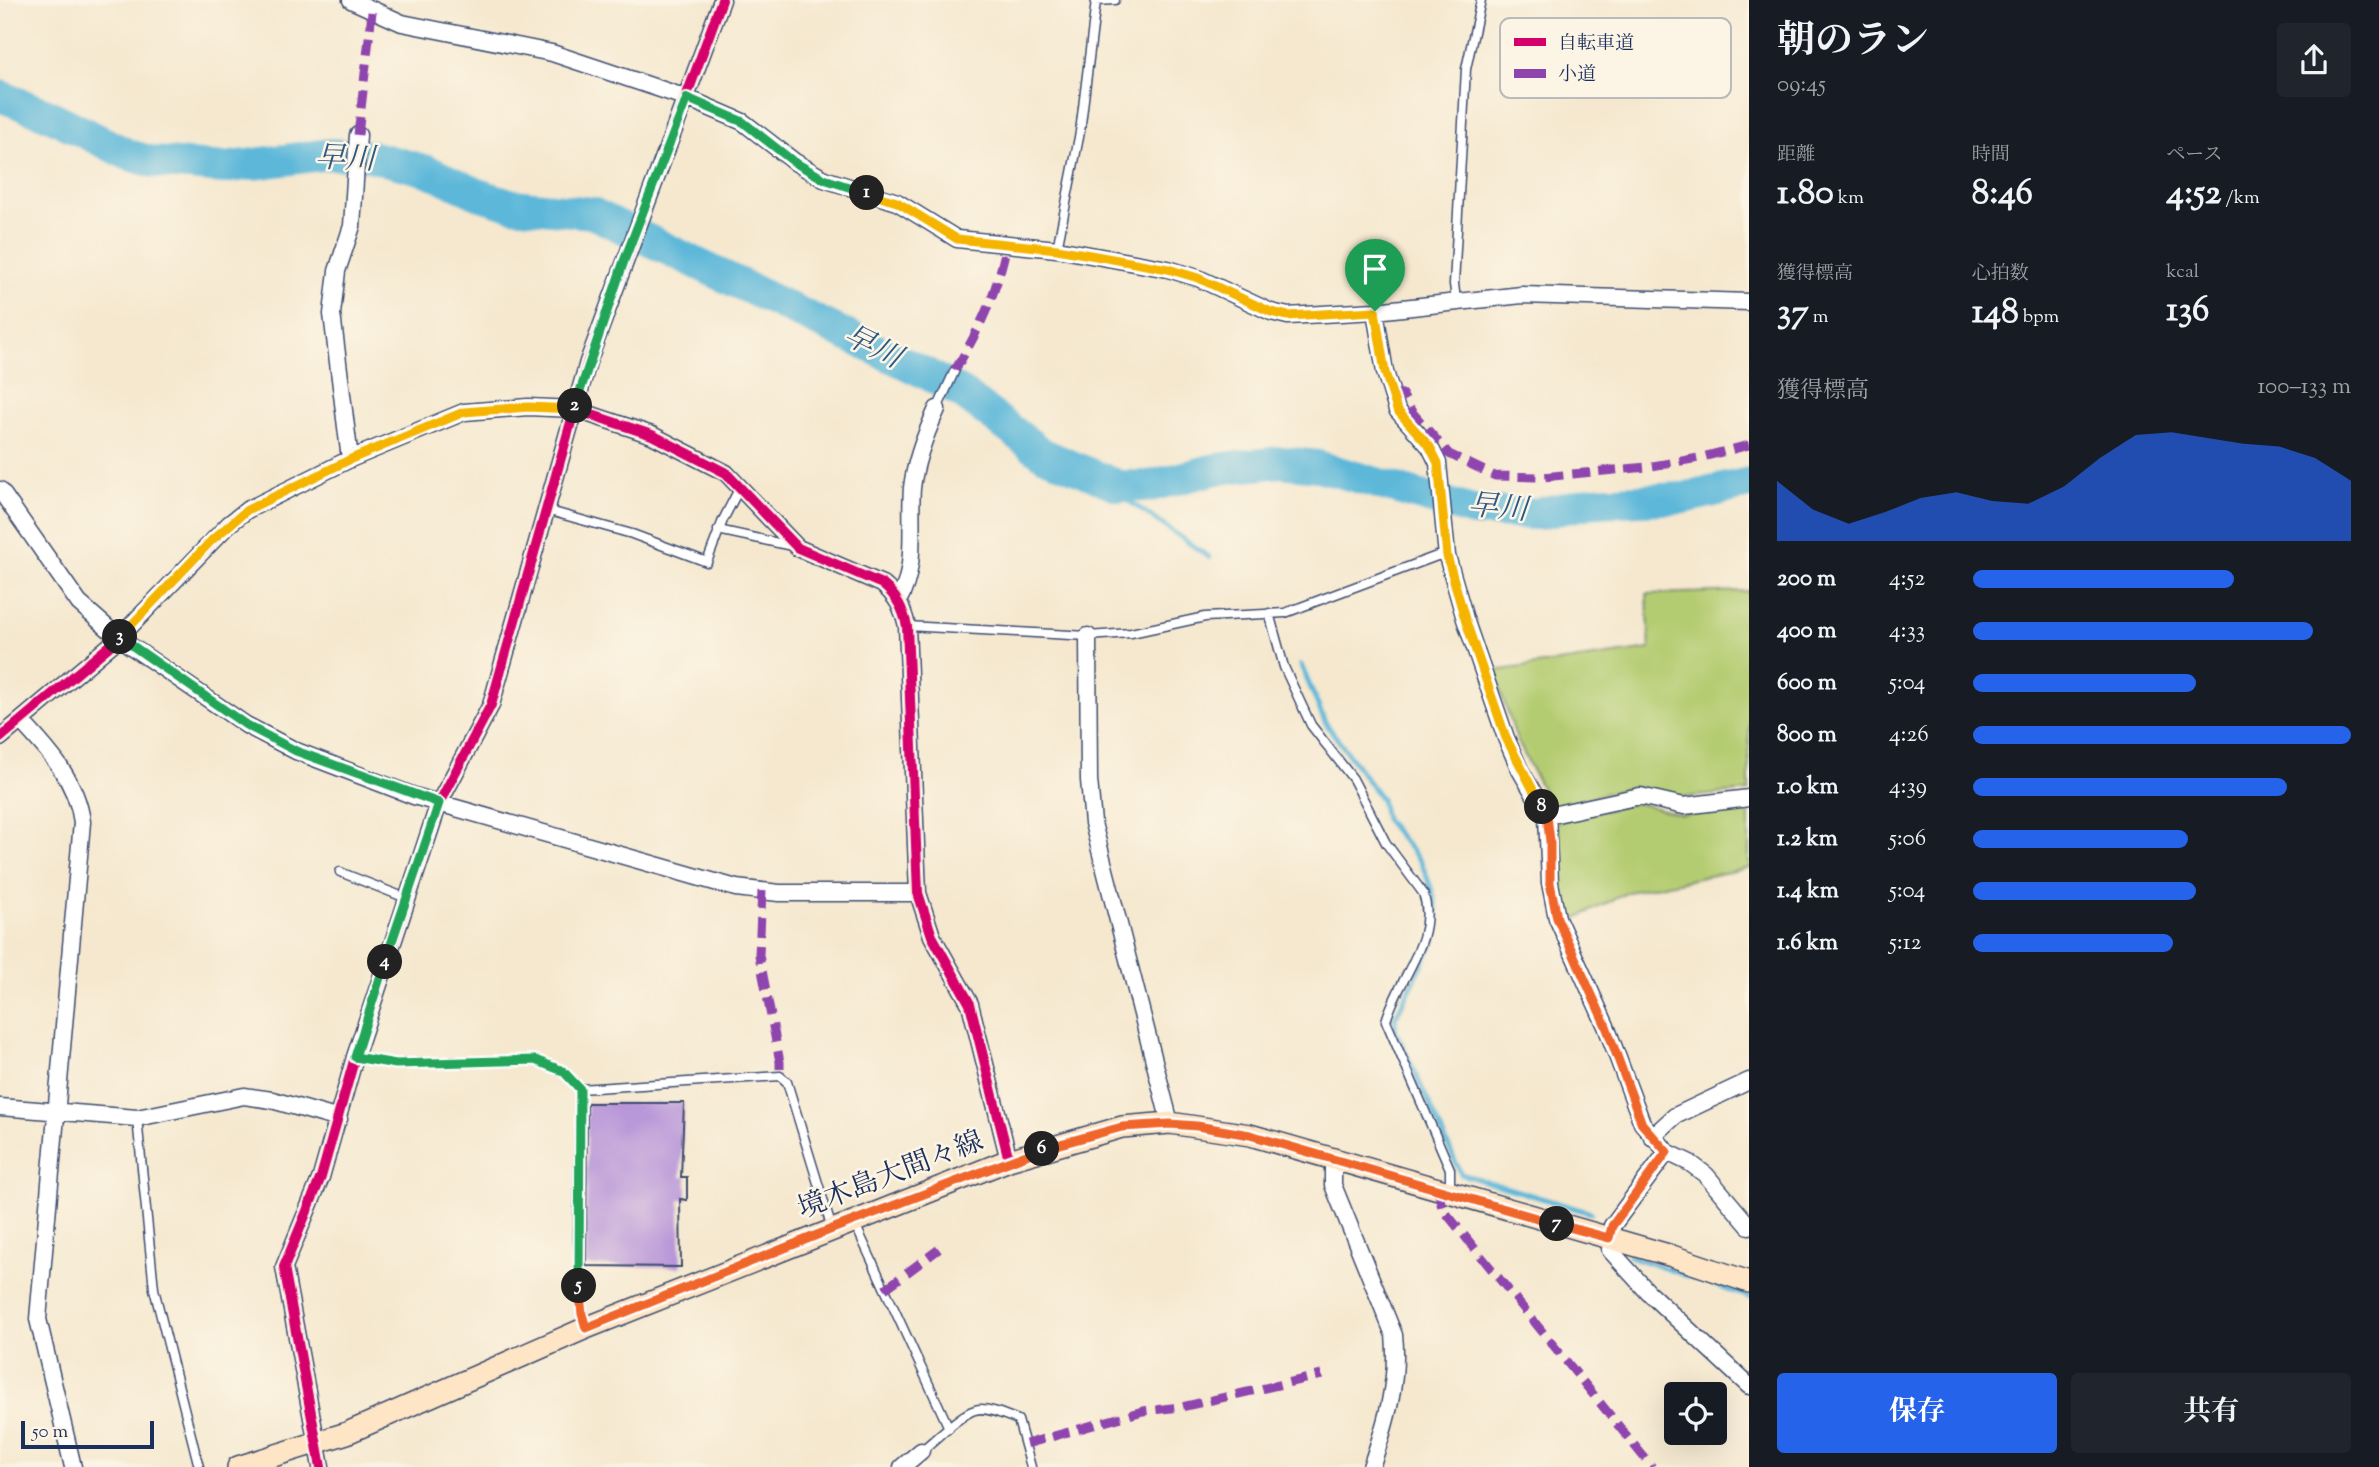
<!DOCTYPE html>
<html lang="ja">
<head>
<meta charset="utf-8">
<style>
  :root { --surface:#171b24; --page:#20242c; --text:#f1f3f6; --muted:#9ea1a6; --accent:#2563eb }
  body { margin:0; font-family:"Sorts Mill Goudy","Noto Serif JP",serif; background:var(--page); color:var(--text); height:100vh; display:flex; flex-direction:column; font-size:26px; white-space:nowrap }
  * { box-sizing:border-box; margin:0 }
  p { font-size:23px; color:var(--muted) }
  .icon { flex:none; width:38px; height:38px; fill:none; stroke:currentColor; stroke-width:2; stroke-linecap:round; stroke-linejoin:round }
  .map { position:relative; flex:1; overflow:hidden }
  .details { display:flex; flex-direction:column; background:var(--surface); width:630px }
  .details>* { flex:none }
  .buttons { position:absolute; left:1664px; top:1382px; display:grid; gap:14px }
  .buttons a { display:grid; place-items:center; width:63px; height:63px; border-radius:7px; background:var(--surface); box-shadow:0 7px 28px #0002; font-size:35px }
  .scale { position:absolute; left:21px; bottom:18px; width:133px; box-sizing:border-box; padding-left:7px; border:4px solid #1b2f5e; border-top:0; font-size:19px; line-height:24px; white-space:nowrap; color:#1b2f5e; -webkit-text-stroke:5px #fcf5e5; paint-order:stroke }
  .pin { position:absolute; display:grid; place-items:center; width:60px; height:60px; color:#fff; margin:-72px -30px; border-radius:50% 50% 50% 0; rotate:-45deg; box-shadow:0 0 7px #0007 }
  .pin .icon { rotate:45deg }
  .km { position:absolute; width:35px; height:35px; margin:-18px; border-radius:50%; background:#222; color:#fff; font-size:19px; line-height:35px; text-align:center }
  .round { display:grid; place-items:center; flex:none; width:74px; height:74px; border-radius:7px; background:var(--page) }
  .headline { display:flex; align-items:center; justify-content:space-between; height:119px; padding:0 28px }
  h1 { font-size:38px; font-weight:700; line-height:52px }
  .figures { display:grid; grid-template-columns:repeat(3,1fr); gap:10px; height:119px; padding:7px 28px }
  .figures div { display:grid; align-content:center }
  .figures b { font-size:35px; font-weight:700 }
  .figures small { font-size:19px; font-weight:400 }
  .figures p { font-size:19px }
  .chart { height:196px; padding:14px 28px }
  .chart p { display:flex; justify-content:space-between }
  .chart svg { width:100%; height:126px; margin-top:7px; fill:var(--accent); opacity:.7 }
  .cta { display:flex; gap:14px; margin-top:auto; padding:14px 28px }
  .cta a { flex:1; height:80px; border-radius:7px; background:var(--accent); color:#fff; font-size:28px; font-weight:700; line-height:80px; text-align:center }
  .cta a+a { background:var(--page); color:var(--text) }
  ul { padding:0 28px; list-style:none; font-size:23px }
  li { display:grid; grid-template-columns:112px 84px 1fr; align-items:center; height:52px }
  li i { height:18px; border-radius:9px; background:var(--accent) }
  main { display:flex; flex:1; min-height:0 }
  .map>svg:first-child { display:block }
</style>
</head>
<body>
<main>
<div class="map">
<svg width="1749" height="1467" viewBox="0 0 1749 1467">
  <rect width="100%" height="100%" fill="#fcf5e5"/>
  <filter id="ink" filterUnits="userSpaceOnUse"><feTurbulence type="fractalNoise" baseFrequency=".0143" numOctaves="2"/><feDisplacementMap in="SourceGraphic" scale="14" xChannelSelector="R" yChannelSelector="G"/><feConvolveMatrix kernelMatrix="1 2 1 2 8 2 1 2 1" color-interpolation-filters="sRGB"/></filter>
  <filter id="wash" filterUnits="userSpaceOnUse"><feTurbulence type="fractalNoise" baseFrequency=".00686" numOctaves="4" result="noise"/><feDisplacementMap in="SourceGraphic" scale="28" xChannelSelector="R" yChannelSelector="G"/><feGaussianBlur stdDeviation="1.57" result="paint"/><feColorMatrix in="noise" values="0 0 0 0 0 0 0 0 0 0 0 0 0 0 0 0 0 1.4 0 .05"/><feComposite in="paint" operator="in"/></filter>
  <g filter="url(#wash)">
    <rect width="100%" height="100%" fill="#f5e8cf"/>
    <path fill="#b4cc71" stroke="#687e68" stroke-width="2" d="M1749,591V791L1676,798L1632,787L1551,807L1517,740L1494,671L1650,649L1647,594Z
      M1637,803L1682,815L1749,806V868L1628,892L1569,922L1560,885L1556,825L1559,821Z"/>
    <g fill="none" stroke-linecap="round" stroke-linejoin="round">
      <path stroke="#5bb7d9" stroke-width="5" d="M1119,486L1126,499L1209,557
        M1301,665L1325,722L1381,799L1385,819L1421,862L1433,893L1437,910L1434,941L1395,1018L1396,1031L1461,1174L1591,1213
        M1629,1256L1749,1297"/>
      <path stroke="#5bb7d9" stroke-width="32" d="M0,96L49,115L129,155L153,162L224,168L329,154L370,156L428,171L478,194L513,205L592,213L927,374L962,393L1043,454L1119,486H1150L1216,469L1281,462L1318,466L1473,511L1537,514L1594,502L1684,498L1749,483"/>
    </g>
    <g id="blocks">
      <path fill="#b794d8" d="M587,1103H684L681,1177H687V1200L680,1199L681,1267L586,1266Z"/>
    </g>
  </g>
  <g filter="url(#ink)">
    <use href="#blocks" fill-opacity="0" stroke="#3c4b6f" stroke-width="2"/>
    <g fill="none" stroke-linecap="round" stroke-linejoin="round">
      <defs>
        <path id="service" d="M1057,249L1080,132L1096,1L1115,0
          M1456,300L1454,284L1466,69L1481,0
          M937,409L955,370
          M546,510L632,534L707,562L723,520L741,485
          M718,530L792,546
          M1269,613L1284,667L1311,725L1353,779L1386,843L1423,893C1439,939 1398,978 1386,1021L1450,1169V1191
          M907,626L1088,636L1131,633L1205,617L1285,613L1437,556H1447
          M340,872L406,898
          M355,1057L396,1064L535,1060L563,1071L580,1089L578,1238L582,1314L586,1325
          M580,1089L780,1076L787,1082L832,1229
          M137,1118L154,1289L199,1467
          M855,1224L949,1428
          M921,1451C934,1441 960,1414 975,1410C987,1406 1007,1416 1018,1420L1031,1467"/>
        <path id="minor" d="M351,0L402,23L552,53L687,98L743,122L795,162L824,179L897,202L957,239L1057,249L1168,269L1198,278L1271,312L1288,316L1375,311L1522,295L1749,302
          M1375,311L1385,372L1397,410L1430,447L1438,463L1447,556L1465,619L1506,738L1520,770L1547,816L1550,883L1557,918L1606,1026L1642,1123L1667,1152L1690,1163L1706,1175L1749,1226
          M350,459L332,314L337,271L352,226L358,135
          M0,490L79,603L119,638L246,725L296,751L414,796L736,888L779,893H918
          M898,601C918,568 909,525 912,488C915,461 926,433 937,409
          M1088,636L1089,780L1093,823L1170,1123
          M21,721C49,751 77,781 82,822L38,1319L73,1467
          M0,738L119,638L229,524L247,510L350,459L464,412L528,407L574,409L652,435L726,473L798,548L882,584C897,596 903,609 907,626L918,893L932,936L970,1004L1009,1160
          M1547,816L1640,796L1684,806L1749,798
          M0,1107L137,1118L244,1096L272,1100L339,1119
          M1652,1137L1675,1116L1749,1081
          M1667,1152L1612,1226L1610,1250L1648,1292L1749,1386
          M1333,1160V1185L1394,1335C1399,1380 1386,1424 1371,1467
          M321,1467L284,1267L321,1177L355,1057L439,803L491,705L588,362L722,0
          M902,1467L921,1451"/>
        <path id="secondary" d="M238,1467L347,1433L586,1328L1009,1160L1122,1127L1170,1123L1250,1135L1672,1256L1749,1282"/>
      </defs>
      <use href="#service" stroke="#3c4b6f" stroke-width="11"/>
      <use href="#minor" stroke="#3c4b6f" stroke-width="19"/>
      <use href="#secondary" stroke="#3c4b6f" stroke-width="24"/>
      <use href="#service" stroke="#fff" stroke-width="8"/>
      <use href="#minor" stroke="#fff" stroke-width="16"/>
      <use href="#secondary" stroke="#fee5c5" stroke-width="21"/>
      <path stroke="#8e44ad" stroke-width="9" stroke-dasharray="18 9" stroke-linecap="butt" d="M358,135L372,12
        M955,370C980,329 998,290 1007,243
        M1391,393L1402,394L1412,412L1449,454L1495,476L1542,477L1646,467L1699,458L1749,445
        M762,891L759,955L780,1062V1076
        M1438,1189L1442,1208L1652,1467
        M885,1289L939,1249
        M1026,1444L1143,1411L1182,1407L1322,1375"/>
      <defs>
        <path id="cycleway" d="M0,738L119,638L229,524L247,510L350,459L464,412L528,407L574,409L652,435L726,473L798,548L882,584C897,596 903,609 907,626L918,893L932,936L970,1004L1009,1160
          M321,1467L284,1267L321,1177L355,1057L439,803L491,705L588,362L722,0"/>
      </defs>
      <use href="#cycleway" stroke="#fcf5e5" stroke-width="15"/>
      <use href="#cycleway" stroke="#d6006c" stroke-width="10"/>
    </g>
  </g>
  <g fill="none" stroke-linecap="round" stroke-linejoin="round" filter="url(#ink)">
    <defs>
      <path id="split-1" d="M867,193L897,202L957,239L1057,249L1168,269L1198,278L1271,312L1288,316L1375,311"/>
      <path id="split-2" d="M575,406L624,261L687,98L743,122L794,162L824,179L867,193"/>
      <path id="split-3" d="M120,637L212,540L247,510L351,459L464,412L528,407L574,409L575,406"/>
      <path id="split-4" d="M120,637L246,725L296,751L439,803L385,962"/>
      <path id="split-5" d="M385,962L355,1057L396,1064L535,1060L563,1071L580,1089L579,1286"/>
      <path id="split-6" d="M579,1286L582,1314L586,1328L832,1229L1042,1149"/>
      <path id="split-7" d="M1042,1149L1122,1127L1170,1124L1197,1126L1250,1135L1557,1224"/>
      <path id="split-8" d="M1542,807L1547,816L1550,841V883L1557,918L1606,1026L1642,1124L1667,1152L1612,1226L1609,1238L1557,1224"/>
      <path id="split-9" d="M1375,311L1385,372L1397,410L1430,447L1438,463L1447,556L1465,619L1506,738L1542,807"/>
    </defs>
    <use href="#split-1" stroke="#fff" stroke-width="14"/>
    <use href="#split-2" stroke="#fff" stroke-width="14"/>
    <use href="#split-3" stroke="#fff" stroke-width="14"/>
    <use href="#split-4" stroke="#fff" stroke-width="14"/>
    <use href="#split-5" stroke="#fff" stroke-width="14"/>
    <use href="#split-6" stroke="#fff" stroke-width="14"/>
    <use href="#split-7" stroke="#fff" stroke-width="14"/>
    <use href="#split-8" stroke="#fff" stroke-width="14"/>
    <use href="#split-9" stroke="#fff" stroke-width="14"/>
    <use href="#split-1" stroke="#f5b400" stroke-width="9"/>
    <use href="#split-2" stroke="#22a559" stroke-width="9"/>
    <use href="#split-3" stroke="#f5b400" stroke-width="9"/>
    <use href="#split-4" stroke="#22a559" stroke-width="9"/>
    <use href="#split-5" stroke="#22a559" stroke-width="9"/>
    <use href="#split-6" stroke="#f0652b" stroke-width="9"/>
    <use href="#split-7" stroke="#f0652b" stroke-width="9"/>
    <use href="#split-8" stroke="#f0652b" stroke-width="9"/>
    <use href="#split-9" stroke="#f5b400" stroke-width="9"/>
  </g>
  <g text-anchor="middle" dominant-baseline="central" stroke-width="5" stroke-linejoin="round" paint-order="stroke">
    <g font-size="28" fill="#1b2f5e" stroke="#fcf5e5">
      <text transform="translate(891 1176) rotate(-21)">境木島大間々線</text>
    </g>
    <g font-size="30" font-style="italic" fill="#2e5883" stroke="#fcf5e5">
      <text transform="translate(345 160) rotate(2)">早川</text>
      <text transform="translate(872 348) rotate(26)">早川</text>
      <text transform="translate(1498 509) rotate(5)">早川</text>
    </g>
  </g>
  <rect x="1500" y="18" width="231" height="80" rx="10" fill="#fcf5e5" stroke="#b8babc" stroke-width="2"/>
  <rect x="1514" y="38" width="32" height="8" fill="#d6006c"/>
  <rect x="1514" y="69" width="32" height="9" fill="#8e44ad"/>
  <g font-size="19" fill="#1b2f5e">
    <text x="1558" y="49">自転車道</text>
    <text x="1558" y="80">小道</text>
  </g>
</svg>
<div class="buttons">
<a><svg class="icon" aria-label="locate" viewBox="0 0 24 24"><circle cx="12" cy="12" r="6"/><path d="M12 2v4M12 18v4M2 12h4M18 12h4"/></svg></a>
</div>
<div class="scale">50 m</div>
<div class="pin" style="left:1375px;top:311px;background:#1e9e55"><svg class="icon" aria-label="arrive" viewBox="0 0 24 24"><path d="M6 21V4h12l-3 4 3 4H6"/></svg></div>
<b class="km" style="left:867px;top:193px">1</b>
<b class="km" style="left:575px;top:406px">2</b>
<b class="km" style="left:120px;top:637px">3</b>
<b class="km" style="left:385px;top:962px">4</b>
<b class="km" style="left:579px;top:1286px">5</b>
<b class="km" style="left:1042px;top:1149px">6</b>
<b class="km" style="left:1557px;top:1224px">7</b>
<b class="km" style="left:1542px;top:807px">8</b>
</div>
<section class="details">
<div class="headline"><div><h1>朝のラン</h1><p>09:45</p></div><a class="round"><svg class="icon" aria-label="share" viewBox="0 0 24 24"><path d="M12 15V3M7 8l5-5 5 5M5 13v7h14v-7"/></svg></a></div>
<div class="figures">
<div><p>距離</p><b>1.80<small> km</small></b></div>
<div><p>時間</p><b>8:46</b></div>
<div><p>ペース</p><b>4:52<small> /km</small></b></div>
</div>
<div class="figures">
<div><p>獲得標高</p><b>37<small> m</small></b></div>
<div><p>心拍数</p><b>148<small> bpm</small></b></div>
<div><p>kcal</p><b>136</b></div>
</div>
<div class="chart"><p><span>獲得標高</span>100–133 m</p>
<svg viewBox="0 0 160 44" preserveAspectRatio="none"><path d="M0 44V23L10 33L20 38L30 34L40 29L50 27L60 30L70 31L80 25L90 15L100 7L110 6L120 8L130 10L140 11L150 15L160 23V44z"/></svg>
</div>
<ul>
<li><b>200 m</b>4:52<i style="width:69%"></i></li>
<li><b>400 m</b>4:33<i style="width:90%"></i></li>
<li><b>600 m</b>5:04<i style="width:59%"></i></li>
<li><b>800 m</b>4:26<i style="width:100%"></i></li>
<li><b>1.0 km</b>4:39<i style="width:83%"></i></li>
<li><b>1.2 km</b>5:06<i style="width:57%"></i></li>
<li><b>1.4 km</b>5:04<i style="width:59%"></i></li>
<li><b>1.6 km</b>5:12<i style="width:53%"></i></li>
</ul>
<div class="cta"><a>保存</a><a>共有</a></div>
</section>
</main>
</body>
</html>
